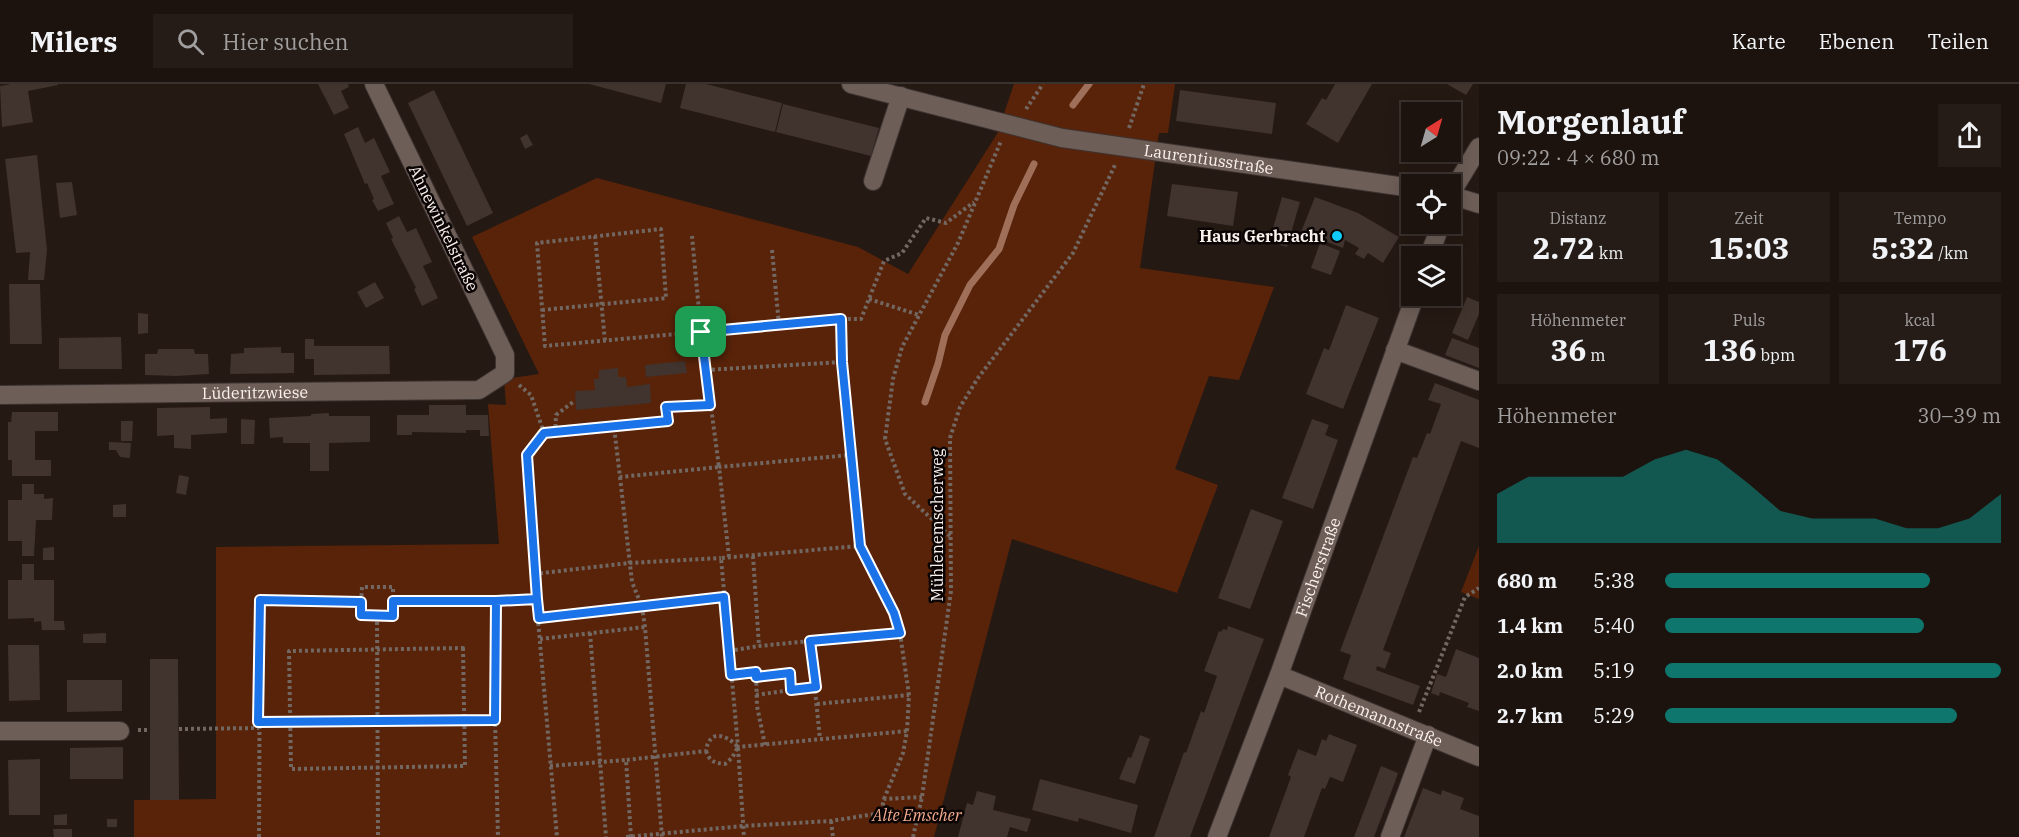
<!DOCTYPE html>
<html lang="de">
<head>
<meta charset="utf-8">
<style>
  :root { --surface:#1c130e; --page:#251c17; --text:#f1f3f6; --muted:#a09e9e; --line:#3a322e; --accent:#0f766e }
  body { margin:0; font-family:"IBM Plex Serif",serif; background:var(--page); color:var(--text); height:100vh; display:flex; flex-direction:column; font-size:22px; white-space:nowrap }
  * { box-sizing:border-box; margin:0 }
  p { font-size:20px; color:var(--muted) }
  .icon { flex:none; width:33px; height:33px; fill:none; stroke:currentColor; stroke-width:2; stroke-linecap:round; stroke-linejoin:round }
  .map { position:relative; flex:1; overflow:hidden }
  .sheet { display:flex; flex-direction:column; background:var(--surface); width:540px }
  .sheet>* { flex:none }
  .needle { width:39px; rotate:37deg }
  .tools { position:absolute; left:1401px; top:18px; display:grid; gap:12px }
  .tools a { display:grid; place-items:center; width:60px; height:60px; border-radius:0px; background:var(--surface); box-shadow:0 3px 15px #0003,0 0 0 2px var(--line); font-size:30px }
  .pin { position:absolute; display:grid; place-items:center; width:51px; height:51px; color:#fff; margin:-26px; border-radius:12px; box-shadow:0 3px 9px #0006 }
  .round { display:grid; place-items:center; flex:none; width:63px; height:63px; border-radius:0px; background:var(--page) }
  .summary { display:flex; align-items:center; justify-content:space-between; height:102px; padding:0 18px }
  h1 { font-size:33px; font-weight:700; line-height:45px }
  .stats { display:grid; grid-template-columns:repeat(3,1fr); gap:9px; height:102px; padding:6px 18px }
  .stats div { display:grid; align-content:center; border-radius:0px; background:var(--page); text-align:center }
  .stats b { font-size:30px; font-weight:700 }
  .stats small { font-size:16px; font-weight:400 }
  .stats p { font-size:16px }
  .chart { height:168px; padding:12px 18px }
  .chart p { display:flex; justify-content:space-between }
  .chart svg { width:100%; height:108px; margin-top:6px; fill:var(--accent); opacity:.7 }
  ul { padding:0 18px; list-style:none; font-size:20px }
  li { display:grid; grid-template-columns:96px 72px 1fr; align-items:center; height:45px }
  li i { height:15px; border-radius:8px; background:var(--accent) }
  header { display:flex; align-items:center; gap:36px; box-sizing:border-box; height:84px; padding:0 30px; background:var(--surface); border-bottom:2px solid var(--line) }
  header strong { font-size:28px }
  nav { display:flex; gap:33px; margin-inline-start:auto; font-size:21px }
  .search { width:420px; height:54px; background:var(--page); display:flex; align-items:center; gap:15px; box-sizing:border-box; padding:0 21px; border-radius:0px; color:var(--muted); font-size:22px }
  main { display:flex; flex:1; min-height:0 }
  .map>svg:first-child { display:block }
</style>
</head>
<body>
<header>
<strong>Milers</strong>
<div class="search"><svg class="icon" aria-label="search" viewBox="0 0 24 24"><circle cx="10" cy="10" r="6"/><path d="M15 15l6 6"/></svg>Hier suchen</div>
<nav><a>Karte</a><a>Ebenen</a><a>Teilen</a></nav>
</header>
<main>
<div class="map">
<svg width="1479" height="753" viewBox="0 0 1479 753">
  <rect width="100%" height="100%" fill="#251913"/>
  <path fill="#592309" d="M1014,0H1175L1168,49H1159L1140,184L1274,203L1239,296L1209,292L1175,385L1218,401L1177,509L1012,455L934,753H134V716L216,715V463L499,460L488,320L506,321L504,295L539,290L472,153L597,94L858,163L908,190L997,50Z
    M1479,462V515L1461,508Z"/>
  <g fill="none" stroke-linecap="round" stroke-linejoin="round">
    <path stroke="#a06f59" stroke-width="7" d="M1073,21L1089,0
      M925,318L938,280L945,251L970,201L999,165L1014,121L1034,80"/>
  </g>
  <path fill="#41332e" d="M11,0H58V1L28,7L33,38L2,43L0,2Z
    M318,0H348L349,3L341,7L349,24L334,31Z
    M589,0H666L661,19Z
    M686,0H706L782,19L775,48L680,24Z
    M1335,0H1372L1338,59L1306,40L1322,14L1326,16Z
    M1447,0H1473L1466,11Z
    M434,6L493,129L467,142L408,19Z
    M1180,6L1276,19L1272,50L1176,37Z
    M783,20L879,44L871,72L776,48Z
    M358,43L365,59L374,54L390,88L381,92L394,120L378,127L372,116L374,115L367,99L365,100L344,50Z
    M527,50L533,61L525,65L520,54Z
    M37,71L47,166L44,196H28L30,168L16,169L5,75Z
    M72,98L77,131L60,134L56,99Z
    M1172,100L1238,108L1233,142L1167,132Z
    M1282,113L1300,118L1287,163L1269,158Z
    M1315,113L1358,129L1399,153L1383,179L1368,169L1364,175L1355,170L1359,164L1345,156L1343,164L1301,148Z
    M399,132L407,148L416,144L432,178L423,182L438,214L422,222L414,205L416,204L391,155L393,154L386,139Z
    M1320,159L1340,167L1331,191L1311,184Z
    M375,198L384,214L366,224L357,208Z
    M9,200H40L42,260H10Z
    M1467,213L1479,218V230L1468,256L1452,249Z
    M1346,221L1379,234L1343,325L1306,310L1324,264L1329,266Z
    M138,229L148,230V249L138,250Z
    M121,253L122,285H59V254Z
    M1452,254L1479,264V284L1445,271Z
    M305,255H314V262H389L390,290L314,291V275H305Z
    M281,263V269H294V289L230,290L231,270L244,269V264Z
    M158,265H194L195,270H208L209,290L177,292L145,291V270H157Z
    M685,277L687,289L646,293L645,281Z
    M618,284V293H626L627,303L650,300L651,319L576,326L575,307L595,306L594,295H599V286Z
    M1435,299L1479,316V364L1461,357L1383,566L1391,569L1385,585L1377,582L1376,586L1420,602L1413,621L1343,595L1351,571L1340,567L1413,373L1417,374L1427,349L1430,350L1441,320L1428,316Z
    M429,321H466V331H488L489,352H480V346H466V349L412,348V351H397V331H429Z
    M210,323V335L227,334V349L191,351V365L174,364V351L157,352V324Z
    M12,328H58V347H35V376H51V392H12V376H8V338H11Z
    M329,329V332H370V358L329,359V387H310V359H283V353L270,354L269,334L311,332V330Z
    M241,335L255,336L254,360H241Z
    M1312,335L1329,341L1325,351L1338,356L1313,425L1282,414Z
    M121,337H133L132,357H121Z
    M109,358L131,359L130,374L120,373L116,366H109Z
    M179,391L189,393L186,411L176,409Z
    M22,400H34V410H44V415L53,414L52,436H36L34,472H22V457H8V416H22Z
    M126,420V433H113V421Z
    M1251,425L1283,437L1250,525L1218,514Z
    M54,463V476H43V464Z
    M22,480H34V496H54V537H64L65,546H42L41,537L34,538V534L8,535V496H22Z
    M1228,542L1264,555L1190,753H1154L1184,668L1186,669L1201,627L1204,629L1217,592L1204,587L1219,547L1221,548L1223,545L1227,546Z
    M106,549V559H83V550Z
    M8,561H39L40,616L9,617Z
    M1456,565L1479,574V627L1467,623L1469,619L1440,608L1439,612L1431,609L1437,590L1446,593Z
    M150,575H178L179,716H150Z
    M67,596H122V627L67,628Z
    M1329,650L1357,661L1343,698L1330,693L1325,705L1322,704L1304,753H1269L1291,693L1288,691L1298,665L1316,672L1322,655L1326,657Z
    M1140,651L1150,655L1135,700L1119,695L1128,673L1131,674Z
    M123,663V695H70V664Z
    M40,675V731H9L8,676Z
    M1381,682L1398,689L1395,698L1374,753H1354Z
    M1040,695L1138,721L1131,749L1079,734L1078,738L1032,726Z
    M1423,704L1441,711L1442,706L1464,714L1460,725L1479,732V753H1404Z
    M977,707L996,712L993,726L1031,735L1027,748L1010,743L1007,753H958L967,719L973,721Z
    M67,730V741H54V731Z
    M107,735H117V743H107Z
    M53,745H72V753H54Z"/>
  <g fill="none" stroke-linecap="round" stroke-linejoin="round">
    <defs>
      <g id="minor">
        <path id="s1" d="M851,0L1062,54L1412,104"/>
        <path d="M873,97L901,12"/>
        <path d="M1450,111L1479,63"/>
        <path d="M1450,111L1479,120"/>
        <path d="M1429,172L1441,140"/>
        <path d="M1395,266L1479,297"/>
        <path id="s2" d="M0,311L479,306L505,289V271L374,0"/>
        <path id="s3" d="M1279,591L1479,673"/>
        <path d="M0,647H120"/>
        <path id="s4" d="M1217,753L1279,591L1415,212"/>
        <path d="M1390,753L1428,651"/>
      </g>
    </defs>
    <use href="#minor" stroke="#3d3331" stroke-width="20"/>
    <path stroke="#726761" stroke-width="4" stroke-dasharray="3 3" stroke-linecap="butt" d="M1026,25L1043,0
      M1129,44L1144,0
      M595,152L605,257
      M772,166L779,241
      M869,215L919,231
      M542,226L666,214L661,145L537,159L545,262L841,235H861L884,177L902,169L926,134L946,139L974,118
      M841,235L842,278
      M706,286L842,278L850,371
      M519,301L531,311L544,349L527,371L534,490L557,753
      M614,343L668,337L666,323L710,320
      M544,349L614,343L620,393L719,383L701,248L692,152
      M555,349L556,331L573,318
      M620,393L632,498L642,523L645,543L662,753
      M950,452L905,410L885,355L893,295L902,263L958,159L1001,57
      M753,472L759,562
      M729,473L719,383L850,371L859,462
      M534,490L629,479L721,474
      M496,517L537,515
      M361,518L362,503H393V517
      M377,532L378,753
      M539,534L724,513
      M590,549L606,753
      M540,555L645,543
      M810,557L900,549
      M463,564L465,682L291,685L289,567Z
      M729,567L759,562L810,557L820,655
      M731,591L756,588L757,622L765,661
      M756,593L790,589L791,606L816,603
      M756,611L791,606
      M817,620L909,611
      M1419,628L1465,513L1479,504
      M258,638L495,636
      M179,645L259,644
      M138,646H149
      M738,664L744,753
      M550,682L626,676
      M884,715L903,669L907,647L909,611L900,549L894,529L859,462L721,474L738,663L907,647
      M831,737L833,753
      M259,753L260,516L361,518V531L393,532V517H496L495,636L498,753
      M626,753L743,742L831,737L881,729L884,715L922,713
      M631,753L626,676L706,667C709,645 726,650 738,663L732,674L725,680C715,679 710,678 706,667
      M913,753L922,713L951,507L950,354L960,323L978,294L1073,169L1116,79"/>
    <use href="#minor" stroke="#6e5e58" stroke-width="18"/>
  </g>
  <g fill="none" stroke-linecap="round" stroke-linejoin="round">
    <defs>
      <path id="route" d="M701,248L710,321L666,323L668,337L544,349L527,371L537,515L496,517L495,636L258,638L260,516L361,518V531L393,532V517H496L537,515L539,534L724,513L731,591L756,588V593L790,589L791,606L816,603L810,557L900,549L894,529L860,462L842,278L841,235L701,248"/>
    </defs>
    <use href="#route" stroke="#fff" stroke-width="12"/>
    <use href="#route" stroke="#1a73e8" stroke-width="8"/>
  </g>
  <circle fill="#0fcafa" stroke="#0a0504" stroke-width="2" cx="1337" cy="152" r="6"/>
  <g text-anchor="middle" dominant-baseline="central" stroke-width="5" stroke-linejoin="round" paint-order="stroke">
    <g font-size="16" fill="#faf1ed" stroke="#0a0504">
      <text stroke="none"><textPath href="#s1" startOffset="366">Laurentiusstraße</textPath></text>
      <text transform="translate(444 144) rotate(64)">Ahnewinkelstraße</text>
      <text stroke="none"><textPath href="#s2" startOffset="255">Lüderitzwiese</textPath></text>
      <text transform="translate(937 441) rotate(-90)">Mühlenemscherweg</text>
      <text stroke="none"><textPath href="#s4" startOffset="288">Fischerstraße</textPath></text>
      <text stroke="none"><textPath href="#s3" startOffset="108">Rothemannstraße</textPath></text>
    </g>
    <g font-size="16" font-weight="bold" fill="#faf1ed" stroke="#0a0504" text-anchor="end">
      <text x="1325" y="152">Haus Gerbracht</text>
    </g>
    <g font-size="16" font-style="italic" fill="#f4ac8e" stroke="#0a0504">
      <text x="917" y="731">Alte Emscher</text>
    </g>
  </g>
</svg>
<div class="tools">
<a><svg class="needle" viewBox="-14 -14 28 28"><path d="M0-13l5 13h-10z" fill="#e53935"/><path d="M0 13l5-13h-10z" fill="#a09e9e"/></svg></a>
<a><svg class="icon" aria-label="locate" viewBox="0 0 24 24"><circle cx="12" cy="12" r="6"/><path d="M12 2v4M12 18v4M2 12h4M18 12h4"/></svg></a>
<a><svg class="icon" aria-label="layers" viewBox="0 0 24 24"><path d="M12 4l9 5-9 5-9-5zM3 14l9 5 9-5"/></svg></a>
</div>
<div class="pin" style="left:701px;top:248px;background:#1e9e55"><svg class="icon" aria-label="arrive" viewBox="0 0 24 24"><path d="M6 21V4h12l-3 4 3 4H6"/></svg></div>
</div>
<section class="sheet">
<div class="summary"><div><h1>Morgenlauf</h1><p>09:22 · 4 × 680 m</p></div><a class="round"><svg class="icon" aria-label="share" viewBox="0 0 24 24"><path d="M12 15V3M7 8l5-5 5 5M5 13v7h14v-7"/></svg></a></div>
<div class="stats">
<div><p>Distanz</p><b>2.72<small> km</small></b></div>
<div><p>Zeit</p><b>15:03</b></div>
<div><p>Tempo</p><b>5:32<small> /km</small></b></div>
</div>
<div class="stats">
<div><p>Höhenmeter</p><b>36<small> m</small></b></div>
<div><p>Puls</p><b>136<small> bpm</small></b></div>
<div><p>kcal</p><b>176</b></div>
</div>
<div class="chart"><p><span>Höhenmeter</span>30–39 m</p>
<svg viewBox="0 0 160 44" preserveAspectRatio="none"><path d="M0 44V24L10 17L20 17L30 17L40 17L50 10L60 6L70 10L80 20L90 31L100 34L110 34L120 34L130 38L140 38L150 34L160 24V44z"/></svg>
</div>
<ul>
<li><b>680 m</b>5:38<i style="width:79%"></i></li>
<li><b>1.4 km</b>5:40<i style="width:77%"></i></li>
<li><b>2.0 km</b>5:19<i style="width:100%"></i></li>
<li><b>2.7 km</b>5:29<i style="width:87%"></i></li>
</ul>
</section>
</main>
</body>
</html>
